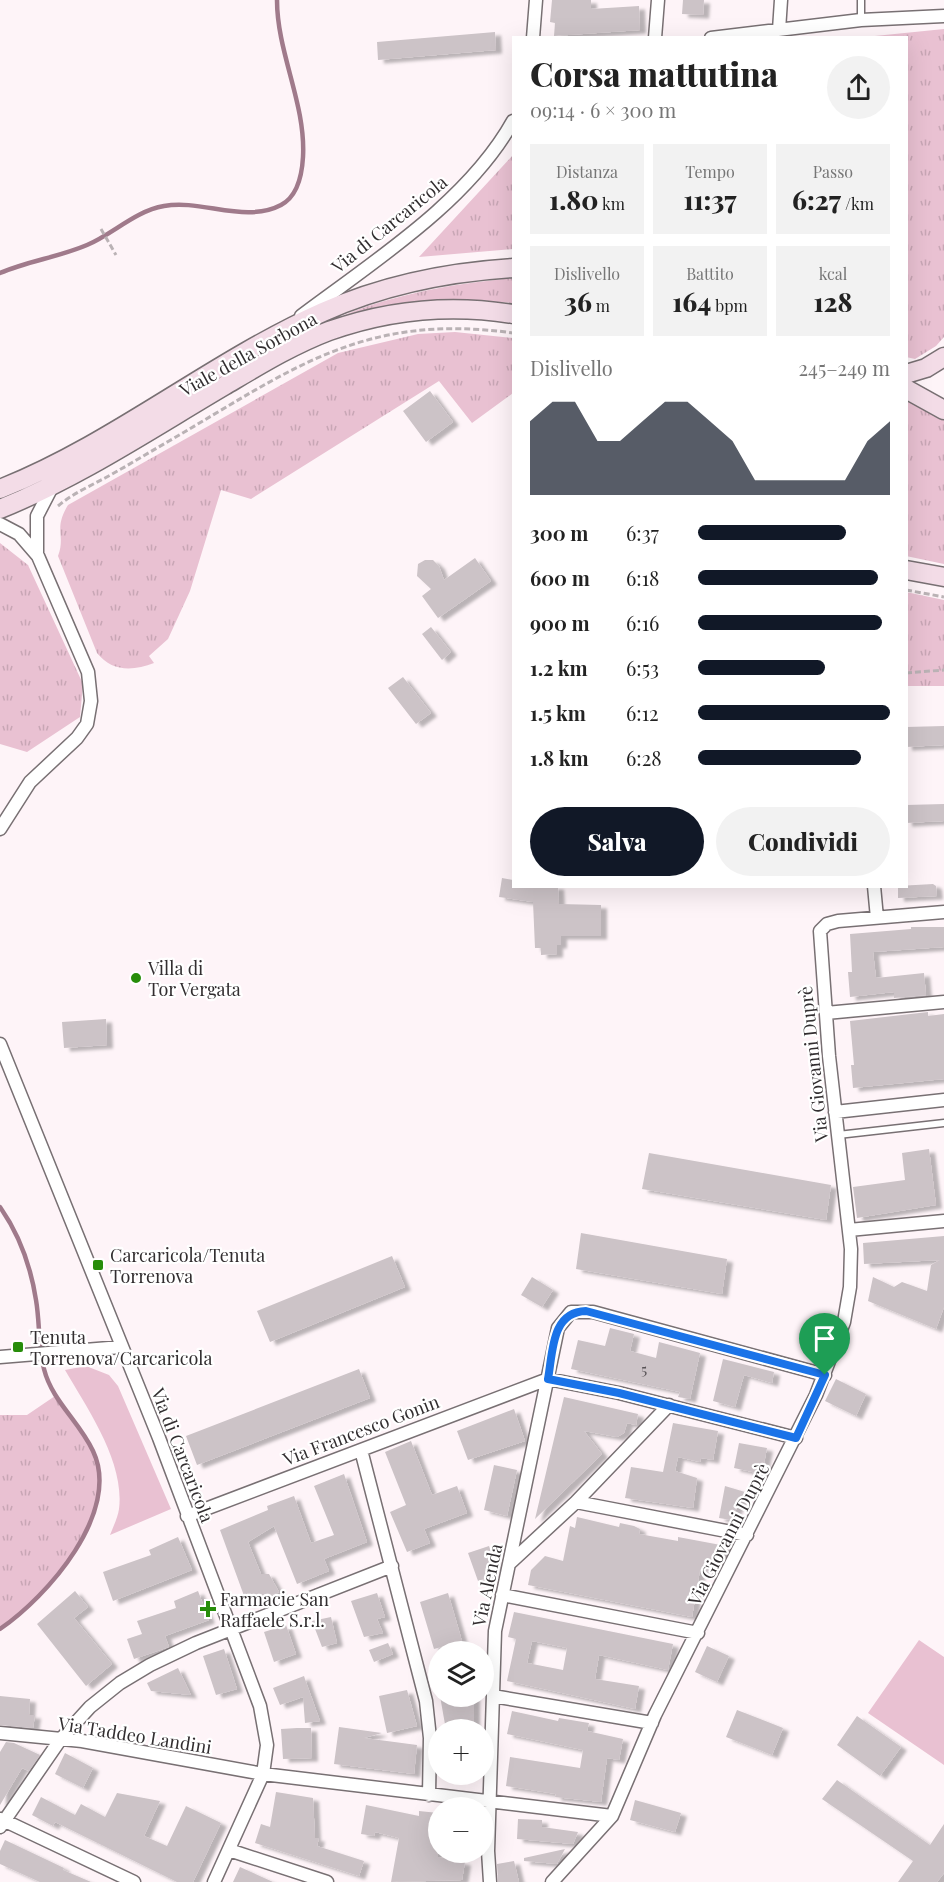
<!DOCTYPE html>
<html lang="it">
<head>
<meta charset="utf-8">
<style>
  :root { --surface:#fff; --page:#f2f2f2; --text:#222; --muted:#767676; --accent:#111827 }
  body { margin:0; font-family:"Playfair Display",serif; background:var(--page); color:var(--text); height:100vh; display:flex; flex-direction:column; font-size:22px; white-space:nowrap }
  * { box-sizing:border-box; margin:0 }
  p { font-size:20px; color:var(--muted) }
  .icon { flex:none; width:33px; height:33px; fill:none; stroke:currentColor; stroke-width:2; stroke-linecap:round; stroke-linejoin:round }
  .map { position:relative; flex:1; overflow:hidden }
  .drawer { position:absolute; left:512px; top:36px; width:396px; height:852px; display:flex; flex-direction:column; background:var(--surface); border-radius:0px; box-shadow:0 6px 24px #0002 }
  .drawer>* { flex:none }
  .buttons { position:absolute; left:428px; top:1641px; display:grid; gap:12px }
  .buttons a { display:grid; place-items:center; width:66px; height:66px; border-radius:50%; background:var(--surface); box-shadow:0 6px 24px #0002; font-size:30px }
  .pin { position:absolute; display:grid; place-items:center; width:51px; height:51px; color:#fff; margin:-62px -26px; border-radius:50% 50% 50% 0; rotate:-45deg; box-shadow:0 0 6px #0007 }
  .pin .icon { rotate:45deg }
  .round { display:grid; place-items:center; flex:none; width:63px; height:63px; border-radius:32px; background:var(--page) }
  .headline { display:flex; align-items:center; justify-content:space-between; height:102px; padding:0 18px }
  h1 { font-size:33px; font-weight:800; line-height:45px }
  .metrics { display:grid; grid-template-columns:repeat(3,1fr); gap:9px; height:102px; padding:6px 18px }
  .metrics div { display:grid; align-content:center; border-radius:0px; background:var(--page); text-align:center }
  .metrics b { font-size:26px; font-weight:800 }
  .metrics small { font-size:16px; font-weight:400 }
  .metrics p { font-size:16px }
  .chart { height:168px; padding:12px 18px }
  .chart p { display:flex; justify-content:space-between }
  .chart svg { width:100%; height:108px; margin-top:6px; fill:var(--accent); opacity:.7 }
  .action { display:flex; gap:12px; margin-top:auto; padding:12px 18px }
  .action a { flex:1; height:69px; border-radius:36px; background:var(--accent); color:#fff; font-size:24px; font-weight:800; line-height:69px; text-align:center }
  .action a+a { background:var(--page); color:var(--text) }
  ul { padding:0 18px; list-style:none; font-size:20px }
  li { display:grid; grid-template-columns:96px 72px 1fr; align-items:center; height:45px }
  li i { height:15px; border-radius:8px; background:var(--accent) }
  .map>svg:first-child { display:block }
</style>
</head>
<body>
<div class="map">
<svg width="944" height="1882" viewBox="0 0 944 1882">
  <defs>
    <pattern id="grass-tufts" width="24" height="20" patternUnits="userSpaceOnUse" patternTransform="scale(1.5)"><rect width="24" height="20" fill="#e9c1d2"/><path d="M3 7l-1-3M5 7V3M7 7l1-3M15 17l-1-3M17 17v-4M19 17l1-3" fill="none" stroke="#c8a6b5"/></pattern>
    <filter id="shadow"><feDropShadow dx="6" dy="3.5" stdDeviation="1.5" flood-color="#0004"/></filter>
  </defs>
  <rect width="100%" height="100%" fill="#fef4f8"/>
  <path fill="url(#grass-tufts)" d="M944,29V337L936,346L915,359L906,357V38L865,37Z
    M513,155V249L419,257Z
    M513,278V303C447,299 406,302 342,316C398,293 454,284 513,278Z
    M455,332L513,338V393L472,423L439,381L251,499L221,490L190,591L168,639L149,656L154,663C133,671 112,672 97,653L58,556C66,534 53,530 68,505L338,353L418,334Z
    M906,397L944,419V564L906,556Z
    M0,543L28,565L83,684L80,717L27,752L0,744Z
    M906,592L944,600V686H906Z
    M55,1396C68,1416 89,1434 96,1457C115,1519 48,1596 0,1629V1415H27Z"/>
  <path fill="#e9c1d2" d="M86,1366L109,1375L118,1386L171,1509L110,1535C113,1527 118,1517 119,1509C125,1462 87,1408 65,1370Z
    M919,1640L944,1657V1765L868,1713Z"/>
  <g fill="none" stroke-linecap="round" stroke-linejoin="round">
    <path stroke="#a07a8b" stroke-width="4.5" d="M0,273C28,261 59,257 87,245C113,234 135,211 164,206C202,199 245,224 281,205C298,196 302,175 303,157C306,104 277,53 277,0
      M0,1207C19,1234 31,1268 36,1300C40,1323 38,1346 44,1369C52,1401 79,1421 93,1451C122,1512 47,1597 0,1629"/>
  </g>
  <path fill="#ccc3c7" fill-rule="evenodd" filter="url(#shadow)" d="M552,0H591V9L639,6L640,30L554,36L555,23L550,22Z
    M683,0H704L703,15L682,14Z
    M495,32L496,50L378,60L377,42Z
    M430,391L453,422L426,442L403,411Z
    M475,558L491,581L438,618L422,596L431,589L417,576L418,564L425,560H433L439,566L444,580Z
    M431,627L451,652L442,660L422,634Z
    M403,677L431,713L416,724L388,688Z
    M944,726V745L906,747V727Z
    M944,804V821L906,823V805Z
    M502,878L513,880V886H558L559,904L601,905V936H561V945H557V954L541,955V948H535L533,902L499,897Z
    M933,884L936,886L937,896L898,898V886Z
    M911,927H944V947L873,952L876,978L924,973L926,995L894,998V992L850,997L848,972H852L850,934L911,929Z
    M928,1012V1016L944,1014V1079L853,1088L851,1065H854L850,1021Z
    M106,1019L107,1045L64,1048L62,1022Z
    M929,1149L936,1205L857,1218L853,1187L905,1180L902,1153Z
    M649,1153L831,1185L826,1220L642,1189Z
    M581,1233L727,1259L722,1294L576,1269Z
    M944,1236V1307L936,1329L868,1301L873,1277L894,1287L902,1282L927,1291L931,1265L940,1260L864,1264L863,1243Z
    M392,1256L405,1287L270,1342L257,1311Z
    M532,1277L553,1290L542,1307L521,1295Z
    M610,1328L634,1334L630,1351L656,1358L659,1342L700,1353L690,1399L678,1397L680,1392L571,1369L578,1340L605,1346Z
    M723,1359L774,1372L772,1383L744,1375L735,1407L713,1401Z
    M359,1369L370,1398L197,1465L186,1436Z
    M836,1379L866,1394L856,1416L825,1401Z
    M564,1397L638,1414L636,1425L627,1423L624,1433L617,1437L584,1431L602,1454L535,1519Z
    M514,1409L525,1441L468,1460L457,1431Z
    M673,1423L718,1431L713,1460L701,1458L700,1462L678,1457L675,1471L697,1478L693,1508L625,1498L631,1467L663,1472Z
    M411,1441L432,1495L457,1486L467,1513L424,1529L430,1543L407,1552L390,1512L406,1505L385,1452Z
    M739,1443L767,1448L762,1474L734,1468Z
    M494,1465L517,1470L507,1516L484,1510Z
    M344,1474L367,1542L324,1559L329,1571L297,1584L274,1526L248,1542L261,1574H269L279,1592L247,1604L220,1530L268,1510L267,1506L294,1496L311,1543L334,1535L314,1486Z
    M725,1486L745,1492L731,1520L719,1518Z
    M577,1517L619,1527L620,1523L634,1526L640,1529L639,1534L678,1541V1537L726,1546L722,1561L718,1560L717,1573L700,1570L692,1617L528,1585L531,1570L545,1556L563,1561L570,1526L575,1528Z
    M178,1537L192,1570L113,1601L103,1572L151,1555L149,1550Z
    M489,1546L495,1564L487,1578L478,1581L468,1553Z
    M75,1591L88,1607L74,1618L112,1664L86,1686L37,1624Z
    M198,1591L209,1620L165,1636L169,1647L134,1659L127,1639L142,1634L137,1621L176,1608L174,1601Z
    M377,1593L385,1617L377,1619L383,1633L364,1637L351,1601Z
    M448,1593L462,1641L434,1649L420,1602Z
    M514,1612L673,1644L668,1670L599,1655L595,1679L639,1686L635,1709L507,1681L516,1639L508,1637ZM532,1641L567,1648L563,1670L527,1663Z
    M331,1617L337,1643L322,1647L312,1621Z
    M286,1625L296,1654L274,1662L264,1632Z
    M388,1643L393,1654L374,1662L369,1650Z
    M707,1646L729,1656L717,1682L695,1672Z
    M224,1649L237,1689L216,1695L203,1656Z
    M178,1668L191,1695L151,1691L147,1683Z
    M304,1676L306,1682L320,1721L305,1723L303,1697L280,1705L273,1688Z
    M407,1690L417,1726L387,1733L379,1696Z
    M0,1696L30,1699L29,1715H35L33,1728L0,1725Z
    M440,1696H474V1730H446Z
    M737,1710L783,1728L772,1755L726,1737Z
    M512,1711L558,1721L559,1718L589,1723L587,1731L623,1739L619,1760L607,1758L601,1802L555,1797L556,1794L506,1786L510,1757L580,1768L583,1750L507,1734Z
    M857,1716L901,1747L880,1776L837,1745Z
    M339,1727L382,1733L364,1738L417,1745L414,1774L334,1764Z
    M297,1728H311L312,1758L283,1759L281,1729Z
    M6,1742L14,1743L40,1755L29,1771L22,1768L0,1805V1752Z
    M65,1753L93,1768L83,1788L55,1774Z
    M837,1780L930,1845L944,1824V1873L937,1882H898L913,1861L822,1799Z
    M276,1792L313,1798L315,1838H319L317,1846L364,1861L359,1876L255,1843L261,1824L270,1827Z
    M117,1793L160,1801L144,1836L167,1846L186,1806L221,1823L193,1882H177L55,1822L53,1826L32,1815L41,1797L75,1815L81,1804L105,1817Z
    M635,1800L681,1813L675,1832L630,1820Z
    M366,1805L419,1816V1811L438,1813V1857L465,1862L462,1880L391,1882L399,1838L375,1832L374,1836L361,1834Z
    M518,1819L542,1820V1827L578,1832L573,1844L517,1839Z
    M5,1840L64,1868L63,1870L91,1882H40L0,1864V1851Z
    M565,1849L557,1864L524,1861V1858Z
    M514,1861L519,1882H498L497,1864Z
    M240,1867L273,1882H233Z"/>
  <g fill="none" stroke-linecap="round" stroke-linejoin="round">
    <defs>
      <path id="lane" d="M861,0V20
        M838,1135L944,1123"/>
      <path id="street" d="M779,30L781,0
        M533,38L536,0
        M655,38L658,0
        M711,38L861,20L944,16
        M301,316C374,261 468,202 513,121
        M0,524L19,534L38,556L88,672L91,701L87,724L77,738L30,782L0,829
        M37,555V516L52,487
        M874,886L877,918
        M826,1013L944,1002
        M0,1044L159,1438L260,1706L267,1745L263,1774L214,1882
        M835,1112L944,1100
        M849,1230L944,1221
        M0,1357L121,1347
        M361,1450L426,1701L430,1738L429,1795
        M576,1502L747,1535
        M187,1516L548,1379L619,1393L796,1438
        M510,1563L576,1502L669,1405
        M502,1595L698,1633
        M493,1696L652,1723
        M0,1733L82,1741L263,1774L612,1816
        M1,1819L134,1882
        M0,1827L60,1740L90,1707L120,1683L150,1665L196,1643L392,1566
        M229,1850L327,1882
        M490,1882L488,1851L495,1631L558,1328L571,1312H593L825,1375
        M552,1882L612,1816L655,1715L816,1395L844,1322L850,1287L851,1249L829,1056L820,931L827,924L838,921L944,912"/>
      <path id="secondary" d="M906,374L926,368L944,357
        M906,389L944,410
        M0,489C114,444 211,362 323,312C383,285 448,272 513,268
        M0,509C79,477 151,429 224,386C258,366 292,345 329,331C388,310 451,304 513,314
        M906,570L944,577"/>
    </defs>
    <use href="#lane" stroke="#787073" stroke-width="9"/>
    <use href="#street" stroke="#787073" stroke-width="15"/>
    <use href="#secondary" stroke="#787073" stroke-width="21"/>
    <path stroke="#bab2b5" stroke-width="3" stroke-dasharray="6 3" stroke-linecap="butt" d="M101,229L116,255
      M58,506C72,494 90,486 105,478C127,466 148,453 169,441C291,370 363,312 513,333
      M906,590L944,597
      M906,673L944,670"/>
    <use href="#lane" stroke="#fff" stroke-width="6"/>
    <use href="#street" stroke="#fff" stroke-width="12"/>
    <use href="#secondary" stroke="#f3dce7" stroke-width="18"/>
  </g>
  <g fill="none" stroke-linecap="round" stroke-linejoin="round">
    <defs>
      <path id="route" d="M586,1311L825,1375L796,1438L619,1393L548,1379C553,1352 551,1312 586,1311Z"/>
    </defs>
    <use href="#route" stroke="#fff" stroke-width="12"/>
    <use href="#route" stroke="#1a73e8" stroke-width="8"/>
  </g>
  <g fill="#278d0a" stroke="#fff" stroke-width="2">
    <circle cx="136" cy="978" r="6"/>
    <rect x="92" y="1259" width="12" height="12" rx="3"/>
    <rect x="12" y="1341" width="12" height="12" rx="3"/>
    <path d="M205 1600h6v6h6v6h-6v6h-6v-6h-6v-6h6z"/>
  </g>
  <g text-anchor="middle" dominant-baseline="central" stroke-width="4.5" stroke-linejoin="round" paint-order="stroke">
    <g font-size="15" fill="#585356">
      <text x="644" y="1369">5</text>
    </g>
    <g font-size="18" fill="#322e30" stroke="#fff">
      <text transform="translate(389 224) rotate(-39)">Via di Carcaricola</text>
      <text transform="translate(248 354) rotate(-29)">Viale della Sorbona</text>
      <text transform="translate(813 1064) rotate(-96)">Via Giovanni Duprè</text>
      <text transform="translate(361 1430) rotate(-21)">Via Francesco Gonin</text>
      <text transform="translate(183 1455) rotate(69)">Via di Carcaricola</text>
      <text transform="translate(728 1534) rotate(-63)">Via Giovanni Duprè</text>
      <text transform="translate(487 1585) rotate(-78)">Via Alenda</text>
      <text transform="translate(135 1735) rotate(9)">Via Taddeo Landini</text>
    </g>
    <g font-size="18" fill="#322e30" stroke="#fff" text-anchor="start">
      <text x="148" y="968">Villa di<tspan x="148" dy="21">Tor Vergata</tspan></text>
      <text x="110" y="1255">Carcaricola/Tenuta<tspan x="110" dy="21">Torrenova</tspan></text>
      <text x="30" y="1337">Tenuta<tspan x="30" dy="21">Torrenova/Carcaricola</tspan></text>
      <text x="220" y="1599">Farmacie San<tspan x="220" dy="21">Raffaele S.r.l.</tspan></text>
    </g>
  </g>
</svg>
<div class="buttons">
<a><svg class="icon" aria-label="layers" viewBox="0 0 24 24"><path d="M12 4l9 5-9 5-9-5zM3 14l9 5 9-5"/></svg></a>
<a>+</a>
<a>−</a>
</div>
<div class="pin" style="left:825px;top:1375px;background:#1e9e55"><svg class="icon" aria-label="arrive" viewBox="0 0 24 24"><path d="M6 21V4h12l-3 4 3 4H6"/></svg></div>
<section class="drawer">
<div class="headline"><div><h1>Corsa mattutina</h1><p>09:14 · 6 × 300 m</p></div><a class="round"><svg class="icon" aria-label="share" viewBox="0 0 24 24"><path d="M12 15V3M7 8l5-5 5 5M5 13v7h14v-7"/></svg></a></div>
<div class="metrics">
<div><p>Distanza</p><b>1.80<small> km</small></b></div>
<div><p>Tempo</p><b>11:37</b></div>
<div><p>Passo</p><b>6:27<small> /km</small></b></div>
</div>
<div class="metrics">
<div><p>Dislivello</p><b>36<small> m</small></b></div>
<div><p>Battito</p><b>164<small> bpm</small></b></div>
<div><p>kcal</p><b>128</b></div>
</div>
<div class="chart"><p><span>Dislivello</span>245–249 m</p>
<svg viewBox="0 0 160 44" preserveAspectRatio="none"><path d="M0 44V14L10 6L20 6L30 22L40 22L50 14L60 6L70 6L80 14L90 22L100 38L110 38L120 38L130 38L140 38L150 22L160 14V44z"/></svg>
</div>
<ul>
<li><b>300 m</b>6:37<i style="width:77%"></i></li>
<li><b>600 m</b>6:18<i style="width:94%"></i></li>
<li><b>900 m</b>6:16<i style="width:96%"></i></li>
<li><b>1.2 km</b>6:53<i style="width:66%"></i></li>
<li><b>1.5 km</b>6:12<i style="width:100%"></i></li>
<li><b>1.8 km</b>6:28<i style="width:85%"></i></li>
</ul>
<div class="action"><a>Salva</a><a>Condividi</a></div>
</section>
</div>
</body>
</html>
